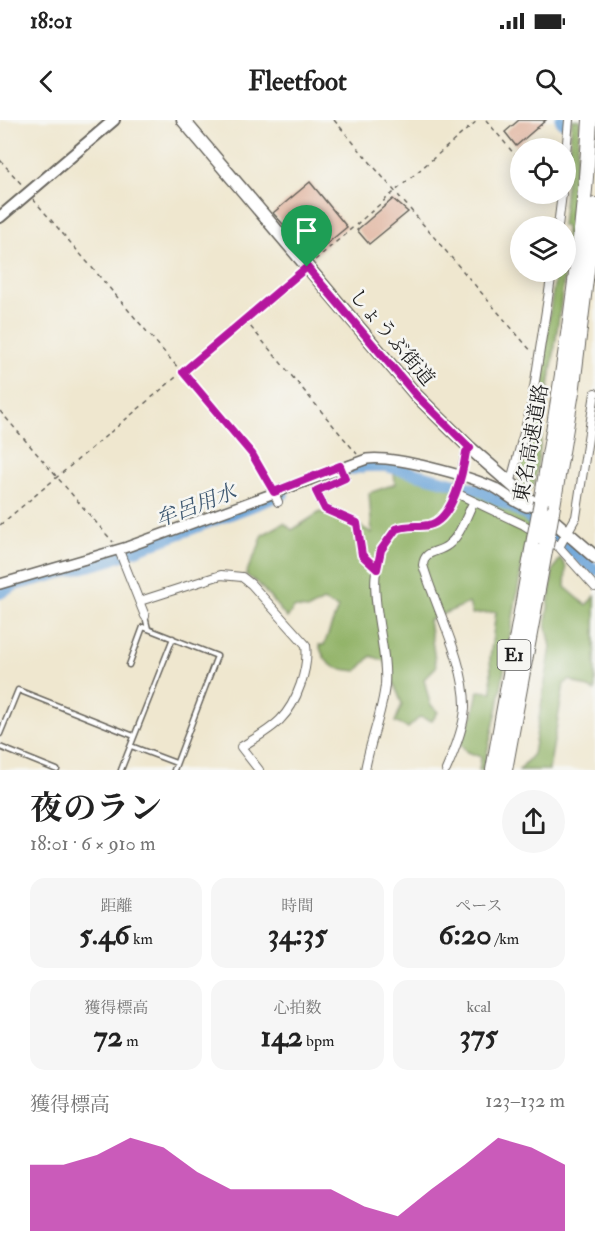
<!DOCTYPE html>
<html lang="ja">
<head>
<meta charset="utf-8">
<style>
  :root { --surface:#fff; --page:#f6f6f6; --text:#222; --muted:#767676; --accent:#b5179e }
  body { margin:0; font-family:"IM FELL Double Pica","Noto Serif JP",serif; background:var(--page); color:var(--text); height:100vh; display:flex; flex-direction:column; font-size:22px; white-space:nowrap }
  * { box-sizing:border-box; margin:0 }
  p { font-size:20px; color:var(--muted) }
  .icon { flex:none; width:33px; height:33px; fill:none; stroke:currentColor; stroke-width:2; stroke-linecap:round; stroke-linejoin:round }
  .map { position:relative; height:650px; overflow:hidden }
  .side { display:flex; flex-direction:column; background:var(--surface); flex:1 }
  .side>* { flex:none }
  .tools { position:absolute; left:510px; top:18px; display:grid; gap:12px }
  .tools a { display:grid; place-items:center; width:66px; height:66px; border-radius:50%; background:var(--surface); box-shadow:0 3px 15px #0003; font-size:30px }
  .pin { position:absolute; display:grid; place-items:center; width:51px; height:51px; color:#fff; margin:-62px -26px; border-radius:50% 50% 50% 0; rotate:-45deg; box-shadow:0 0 6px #0007 }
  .pin .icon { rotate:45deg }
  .round { display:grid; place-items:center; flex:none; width:63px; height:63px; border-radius:32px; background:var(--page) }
  .headline { display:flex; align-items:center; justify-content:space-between; height:102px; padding:0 30px }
  h1 { font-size:33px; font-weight:700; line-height:45px }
  .metrics { display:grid; grid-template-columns:repeat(3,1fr); gap:9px; height:102px; padding:6px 30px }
  .metrics div { display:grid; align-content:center; border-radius:15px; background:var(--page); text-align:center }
  .metrics b { font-size:30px; font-weight:700 }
  .metrics small { font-size:16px; font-weight:400 }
  .metrics p { font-size:16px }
  .chart { height:168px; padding:12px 30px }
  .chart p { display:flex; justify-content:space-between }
  .chart svg { width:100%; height:108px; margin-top:6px; fill:var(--accent); opacity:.7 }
  .status { display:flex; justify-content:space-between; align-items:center; height:42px; padding:0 30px; background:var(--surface); direction:ltr }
  .status svg { height:16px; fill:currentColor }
  header { display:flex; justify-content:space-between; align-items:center; height:78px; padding:0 30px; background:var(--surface); font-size:27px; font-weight:700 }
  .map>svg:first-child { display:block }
</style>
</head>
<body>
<div class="status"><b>18:01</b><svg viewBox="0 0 49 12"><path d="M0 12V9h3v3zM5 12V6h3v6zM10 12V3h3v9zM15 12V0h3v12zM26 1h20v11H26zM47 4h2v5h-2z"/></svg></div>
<header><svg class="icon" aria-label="back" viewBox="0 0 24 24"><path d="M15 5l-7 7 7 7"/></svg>Fleetfoot<svg class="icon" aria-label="search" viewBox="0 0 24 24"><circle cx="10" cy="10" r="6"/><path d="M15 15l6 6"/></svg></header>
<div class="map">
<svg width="595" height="650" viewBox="0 0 595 650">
  <rect width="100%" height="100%" fill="#f6f6f2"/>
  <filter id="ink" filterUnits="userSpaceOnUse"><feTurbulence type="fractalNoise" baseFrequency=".0167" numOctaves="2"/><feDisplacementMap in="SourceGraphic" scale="12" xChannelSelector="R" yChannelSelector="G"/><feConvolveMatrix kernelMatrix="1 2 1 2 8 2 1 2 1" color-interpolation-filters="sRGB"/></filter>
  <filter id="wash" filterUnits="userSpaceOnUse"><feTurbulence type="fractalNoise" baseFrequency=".008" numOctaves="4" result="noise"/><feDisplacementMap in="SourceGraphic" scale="24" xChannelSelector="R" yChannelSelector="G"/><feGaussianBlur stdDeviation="1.35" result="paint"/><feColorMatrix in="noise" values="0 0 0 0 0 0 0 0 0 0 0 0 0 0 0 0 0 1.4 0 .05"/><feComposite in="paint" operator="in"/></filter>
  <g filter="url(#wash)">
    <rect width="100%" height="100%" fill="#efe7cf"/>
    <path fill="#92b367" stroke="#576842" stroke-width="1.5" d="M572,0H580C571,123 553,244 534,366L530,369L519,362V352L531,314L556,152H566V106H562Z
      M394,352C437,363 497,370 529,404L498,586L483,650H479L481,637L467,632L460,624L473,594L478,571L492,572L490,538L496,492L472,494L469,483L429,500L436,547L424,559L430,584L438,592L432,601L420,597L408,608L395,602L402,584L385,541L371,536L357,551C335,549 326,548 319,525H324L338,488L323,481L309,489L294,488L287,498L258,463L246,455C250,440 260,430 262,415L284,403L292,410L320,392L349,400L372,413L369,373L395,364Z
      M560,438L566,447L565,467L586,485L595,476V571L570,560L564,564L549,650H519L533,634L551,527L546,503L553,450Z"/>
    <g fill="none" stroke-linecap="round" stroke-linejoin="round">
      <path stroke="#68a2d8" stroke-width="12" d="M561,0L562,2
        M344,351L366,346H386L479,370L525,394L595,450
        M0,473L15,465L107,441L283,374"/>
    </g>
    <g id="blocks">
      <path fill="#e0b29d" d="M519,0H546L516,26L505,12Z
        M310,62L347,107L312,136L273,93Z
        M393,79L408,92L369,124L357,110Z"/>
    </g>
  </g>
  <g filter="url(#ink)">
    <use href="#blocks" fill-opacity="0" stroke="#66635b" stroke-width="1.5"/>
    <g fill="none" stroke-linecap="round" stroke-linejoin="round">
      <defs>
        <path id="service" d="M145,496L148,509
          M129,545L143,507L217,536L174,650
          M0,614L18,570L134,616
          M131,626L176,643
          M0,627L57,650
          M121,650L173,518"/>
        <path id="minor" d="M566,33L569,0
          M558,106L562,74
          M340,346L345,358L316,371L325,389L357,403L362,435L377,449
          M510,364L531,287L552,152
          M456,373L524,405L559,427L576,397L595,273
          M275,375L278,382
          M559,427L595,467
          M120,433L145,496
          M140,481L221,455L242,457L251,464L306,525C309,548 297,583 280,600C269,611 254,619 241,627L259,650
          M365,650C370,621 382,594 385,565C389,515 354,451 396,409C407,405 417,408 429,405C453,400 462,352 466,332L470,328
          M446,650C454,632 464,607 465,588C466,543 435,487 423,445C425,429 437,434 448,425C460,416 466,397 473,383"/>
        <path id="tertiary" d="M0,464L127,427L367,339C393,335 470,356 495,368C506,374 515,383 527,387L533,383"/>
        <path id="secondary" d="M0,97L114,0"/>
        <path id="primary" d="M183,0L416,275L470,328L595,437"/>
        <path id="motorway" d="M541,382C563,256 583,128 590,0
          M552,392L573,266L595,85
          M493,650L534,419
          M505,650L546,426"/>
      </defs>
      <use href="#service" stroke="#66635b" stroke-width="7"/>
      <use href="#minor" stroke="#66635b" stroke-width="10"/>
      <use href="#tertiary" stroke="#66635b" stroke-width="12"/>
      <use href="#secondary" stroke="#66635b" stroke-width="14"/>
      <use href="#primary" stroke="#66635b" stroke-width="15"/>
      <use href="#motorway" stroke="#66635b" stroke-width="16"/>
      <path stroke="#66635b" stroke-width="1.5" stroke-dasharray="4.5 4.5" stroke-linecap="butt" d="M334,0L532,232
        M486,0L520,41
        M0,40L23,66
        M549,74L554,80
        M33,79L252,334L271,367
        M315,140L478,0
        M245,200L357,334
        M0,291L113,422
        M0,405L300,153"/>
      <use href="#service" stroke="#fff" stroke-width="4"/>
      <use href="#minor" stroke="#fff" stroke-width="8"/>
      <use href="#tertiary" stroke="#fff" stroke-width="9"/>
      <use href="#secondary" stroke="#fff" stroke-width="10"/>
      <use href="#primary" stroke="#fff" stroke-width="12"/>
      <use href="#motorway" stroke="#fff" stroke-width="14"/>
      <defs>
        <path id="motorway-bridge" d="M534,419L541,382
          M546,426L552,392"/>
      </defs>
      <use href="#motorway-bridge" stroke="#66635b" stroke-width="16" stroke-linecap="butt"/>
      <use href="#motorway-bridge" stroke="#fff" stroke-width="14"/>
    </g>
  </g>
  <g fill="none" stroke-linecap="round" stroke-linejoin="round" filter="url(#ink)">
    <defs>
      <path id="route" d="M307,147L416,275L470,328L466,332C463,352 453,400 429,405C417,407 407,405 396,409L381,430L377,449L362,435L357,403L325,389L316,371L345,358L340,346L274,372L252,334L183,252Z"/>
    </defs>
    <use href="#route" stroke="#fff" stroke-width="12"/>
    <use href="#route" stroke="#b5179e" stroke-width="8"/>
  </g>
  <g text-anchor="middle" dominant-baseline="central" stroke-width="5" stroke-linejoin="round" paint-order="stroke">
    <rect fill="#f6f6f2" stroke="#5d5d5c" stroke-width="1.5" x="497.5" y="520" width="33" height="30" rx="4.5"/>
    <g font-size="18" font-weight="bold" fill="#1c1c1c">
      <text x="514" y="535">E1</text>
    </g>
    <g font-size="20" fill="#1c1c1c" stroke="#f6f6f2">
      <text transform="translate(392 217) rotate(50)">しょうぶ街道</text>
      <text transform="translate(531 323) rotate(-80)">東名高速道路</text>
    </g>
    <g font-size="21" font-style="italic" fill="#3e5871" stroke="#f6f6f2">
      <text transform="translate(196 386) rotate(-21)">牟呂用水</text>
    </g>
  </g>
</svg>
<div class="tools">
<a><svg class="icon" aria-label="locate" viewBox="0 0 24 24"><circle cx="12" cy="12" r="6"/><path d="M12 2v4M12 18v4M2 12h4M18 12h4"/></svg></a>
<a><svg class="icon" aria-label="layers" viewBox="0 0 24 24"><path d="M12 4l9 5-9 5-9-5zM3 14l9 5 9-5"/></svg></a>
</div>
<div class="pin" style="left:307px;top:147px;background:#1e9e55"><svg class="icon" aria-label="arrive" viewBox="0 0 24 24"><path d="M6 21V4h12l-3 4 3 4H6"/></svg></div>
</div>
<section class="side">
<div class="headline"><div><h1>夜のラン</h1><p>18:01 · 6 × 910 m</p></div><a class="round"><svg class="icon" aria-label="share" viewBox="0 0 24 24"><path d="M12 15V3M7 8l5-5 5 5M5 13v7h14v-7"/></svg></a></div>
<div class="metrics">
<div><p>距離</p><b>5.46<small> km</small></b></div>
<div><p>時間</p><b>34:35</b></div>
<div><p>ペース</p><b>6:20<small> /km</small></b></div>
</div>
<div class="metrics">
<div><p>獲得標高</p><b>72<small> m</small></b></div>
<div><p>心拍数</p><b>142<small> bpm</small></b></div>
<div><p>kcal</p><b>375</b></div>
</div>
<div class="chart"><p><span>獲得標高</span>123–132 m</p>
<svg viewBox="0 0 160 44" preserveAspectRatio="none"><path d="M0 44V17L10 17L20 13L30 6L40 10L50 20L60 27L70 27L80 27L90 27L100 34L110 38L120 27L130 17L140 6L150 10L160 17V44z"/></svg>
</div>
</section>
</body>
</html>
